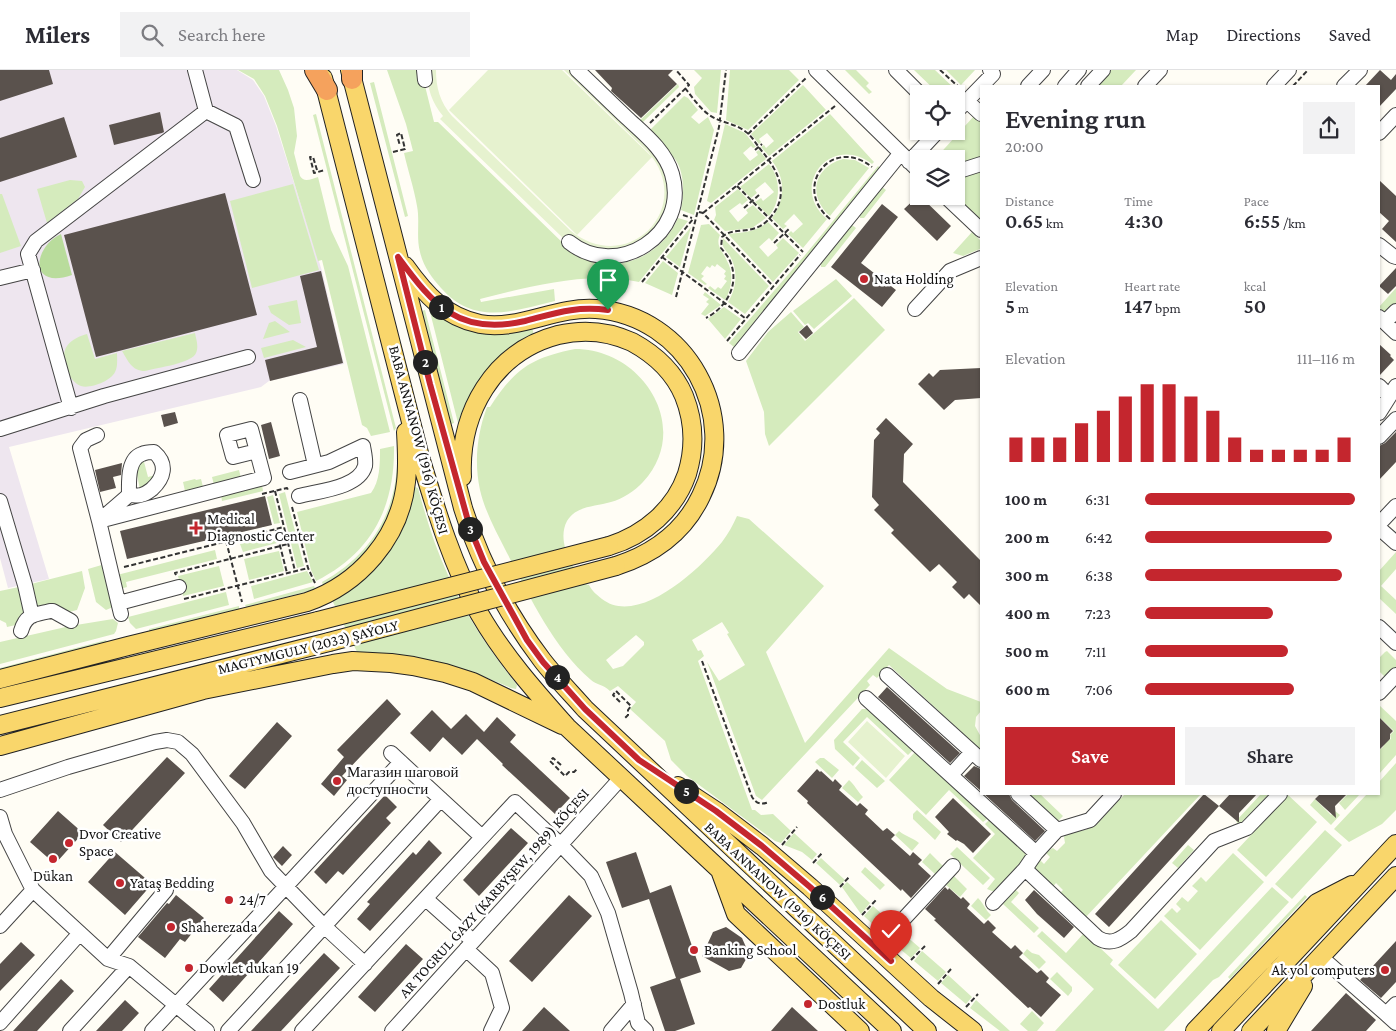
<!DOCTYPE html>
<html lang="en">
<head>
<meta charset="utf-8">
<style>
  :root { --surface:#fff; --page:#f2f2f3; --text:#2b2b33; --muted:#7c7c81; --line:#e1e1e2; --accent:#c4262e }
  body { margin:0; font-family:"Crimson Pro",serif; background:var(--page); color:var(--text); height:100vh; display:flex; flex-direction:column; font-size:19px; white-space:nowrap }
  * { box-sizing:border-box; margin:0 }
  p { font-size:16px; color:var(--muted) }
  .icon { flex:none; width:28px; height:28px; fill:none; stroke:currentColor; stroke-width:2; stroke-linecap:round; stroke-linejoin:round }
  .map { position:relative; flex:1; overflow:hidden }
  .panel { position:absolute; left:980px; top:15px; width:400px; height:710px; display:flex; flex-direction:column; background:var(--surface); border-radius:0px; box-shadow:0 1px 4px #0004 }
  .panel>* { flex:none }
  .fabs { position:absolute; left:910px; top:15px; display:grid; gap:10px }
  .fabs a { display:grid; place-items:center; width:55px; height:55px; border-radius:0px; background:var(--surface); box-shadow:0 1px 4px #0004; font-size:25px }
  .pin { position:absolute; display:grid; place-items:center; width:42px; height:42px; color:#fff; margin:-51px -21px; border-radius:50% 50% 50% 0; rotate:-45deg; box-shadow:0 0 5px #0007 }
  .pin .icon { rotate:45deg }
  .km { position:absolute; width:25px; height:25px; margin:-12px; border-radius:50%; background:#222; color:#fff; font-size:14px; line-height:25px; text-align:center }
  .round { display:grid; place-items:center; flex:none; width:52px; height:52px; border-radius:0px; background:var(--page) }
  .summary { display:flex; align-items:center; justify-content:space-between; height:85px; padding:0 25px }
  h1 { font-size:28px; font-weight:600; line-height:38px }
  .stats { display:grid; grid-template-columns:repeat(3,1fr); gap:8px; height:85px; padding:5px 25px }
  .stats div { display:grid; align-content:center }
  .stats b { font-size:21px; font-weight:600 }
  .stats small { font-size:14px; font-weight:400 }
  .stats p { font-size:14px }
  .chart { height:140px; padding:10px 25px }
  .chart p { display:flex; justify-content:space-between }
  .chart svg { width:100%; height:90px; margin-top:5px; stroke:var(--accent); stroke-width:6 }
  .action { display:flex; gap:10px; margin-top:auto; padding:10px 25px }
  .action a { flex:1; height:58px; border-radius:0px; background:var(--accent); color:#fff; font-size:20px; font-weight:600; line-height:58px; text-align:center }
  .action a+a { background:var(--page); color:var(--text) }
  ul { padding:0 25px; list-style:none; font-size:16px }
  li { display:grid; grid-template-columns:80px 60px 1fr; align-items:center; height:38px }
  li i { height:12px; border-radius:6px; background:var(--accent) }
  header { display:flex; align-items:center; gap:30px; box-sizing:border-box; height:70px; padding:0 25px; background:var(--surface); border-bottom:1px solid var(--line) }
  header strong { font-size:24px }
  nav { display:flex; gap:28px; margin-inline-start:auto; font-size:18px }
  .search { width:350px; height:45px; background:var(--page); display:flex; align-items:center; gap:12px; box-sizing:border-box; padding:0 18px; border-radius:0px; color:var(--muted); font-size:19px }
  .map>svg:first-child { display:block }
</style>
</head>
<body>
<header>
<strong>Milers</strong>
<div class="search"><svg class="icon" aria-label="search" viewBox="0 0 24 24"><circle cx="10" cy="10" r="6"/><path d="M15 15l6 6"/></svg>Search here</div>
<nav><a>Map</a><a>Directions</a><a>Saved</a></nav>
</header>
<div class="map">
<svg width="1396" height="961" viewBox="0 0 1396 961">
  <rect width="100%" height="100%" fill="#fffdf5"/>
  <path fill="#eee6ef" d="M0,0H237L253,10L264,26L276,56L322,201L344,294L269,311L261,317L9,377L49,509L8,518L0,488Z"/>
  <path fill="#d5ebbd" fill-rule="evenodd" d="M238,0H279L288,20L294,38L297,66L294,83L300,106C304,113 311,109 318,107L331,160L348,196L390,362L371,366L367,358L362,355L322,190L318,191L277,56L265,26L254,9Z
    M387,0H421L434,52H438L567,177C574,181 581,186 588,189C624,204 664,182 678,148L688,151L639,212C586,201 532,216 480,229L481,232L554,219L555,231C512,241 475,256 441,218C432,208 423,196 420,182C416,167 420,151 417,136C414,118 408,101 404,83L413,81L406,54Z
    M694,0H721L717,43L711,42L695,24L694,17L702,8Z
    M730,0H789L799,10L748,60L726,50Z
    M845,0H856L869,13L866,16L872,22L869,24Z
    M914,0H935L956,20L952,24H939Z
    M946,0H975L961,15Z
    M1110,0H1136L1121,16H1095Z
    M374,12L408,146L405,147L370,13Z
    M678,14L679,17L642,53L638,52Z
    M803,15L826,40L769,86L761,77L764,75L766,78L774,71L767,63L759,69L761,72L759,74L751,64Z
    M684,26L688,28L698,40L691,47L699,54L708,47L714,60L694,145L681,140C684,125 685,103 675,89C668,80 657,72 649,65V61Z
    M316,44L396,358L394,361L313,45Z
    M830,44L874,92L872,94C831,63 788,116 827,149L803,178L788,164L791,161L793,163L803,154L794,144L784,154L787,156L783,159L772,148C785,131 786,108 772,91Z
    M974,46L981,52V88L956,96V89H935Z
    M725,54L745,63L756,77L753,78L751,76L743,83L750,91L758,85L756,82L759,80L766,89L711,133L707,131Z
    M843,89L855,90L869,98L830,146C807,126 814,97 843,89Z
    M769,94C781,109 781,131 769,146L755,132L761,128L763,131L774,122L765,112L755,120L757,123L751,128L740,117Z
    M878,96L880,98L734,277L729,273L805,185Z
    M981,100V150L956,126V108Z
    M70,110L82,111L85,117L78,129L47,153L37,119Z
    M293,114L319,200L252,218L230,131Z
    M882,117L886,120L864,148H860V145Z
    M738,119L748,130L742,135L740,133L729,141L738,152L748,143L746,140L753,135L766,148L752,158L725,161L714,150L716,145L715,137Z
    M0,124H2L21,176L0,183Z
    M768,152L779,163L772,171L769,168L759,177L768,187L778,178L776,175L783,168L799,183L773,212L728,164C743,162 755,163 768,152Z
    M709,154L720,165C715,176 723,181 727,191C734,203 732,218 725,230L708,218L710,216L715,220L718,217L721,219L727,211L724,209L726,206L724,204L726,201L717,194L715,197L712,195L710,198L707,196L701,204L704,206L701,209L707,214L705,215L688,203L701,155Z
    M852,155L856,158L825,197H821V194Z
    M691,157L680,197L666,187Z
    M972,162L981,171L980,179L963,186L953,183Z
    M723,168L769,216L745,244L728,232C737,218 738,200 730,186C725,179 721,177 723,168Z
    M663,191L678,203L672,225L645,213Z
    M836,209L852,226L814,259L808,253L805,255L793,241Z
    M1396,218V234L1386,245L1379,237Z
    M705,222L721,235L705,246L701,244L709,234L706,232L709,229L703,225Z
    M854,228L885,260L769,376L765,364L764,342L746,291L768,262L791,242L804,257L798,262L805,271Z
    M297,230L301,253L289,255L271,243L268,236Z
    M724,237L741,249L725,269L708,249Z
    M429,238L450,253L465,258H532L534,264C495,285 472,311 458,353Z
    M425,240L454,353L451,354L422,241Z
    M275,251L290,262L263,269L269,253Z
    M195,263C196,269 199,276 196,283C193,293 156,298 145,301C132,301 128,291 122,281Z
    M87,264L95,289L117,283C117,289 118,297 115,302C111,311 90,319 81,316C68,311 59,287 67,276C72,269 80,266 87,264Z
    M293,270L306,277L264,288L261,278Z
    M575,279C643,279 693,358 643,412C635,421 622,429 611,432C595,437 577,435 567,451C556,472 573,498 585,514L589,515C592,521 596,524 602,529C638,557 700,499 722,472C728,464 733,455 737,446L749,449L824,516L766,582L805,673L889,578L947,619L981,632V641L976,647L975,656L981,667V680L889,595L877,608L873,605L867,611L870,615L762,730L756,726L707,592L719,611L745,595L727,564L729,563L722,552L692,570L698,581L701,580L704,586L698,591L752,740H755L761,745L773,744L791,761L781,773L775,771L687,706L671,690L665,671L630,639L636,632L618,616L610,621C603,614 596,615 591,610C553,577 530,527 507,483C497,463 485,442 480,420C474,392 477,364 487,337H490C515,299 530,288 575,279ZM636,565L644,572V575L623,596L613,599L606,590Z
    M394,376C395,437 372,483 316,511L311,500L297,442L371,423C380,411 380,394 380,379Z
    M397,376H400C400,438 379,484 323,515L322,512C375,483 400,436 397,376Z
    M143,388L148,407L159,404L140,420L137,404L139,392Z
    M239,400L241,408L214,415L212,407Z
    M195,409L196,410L201,409L203,417L185,421L183,412Z
    M262,415L263,421L222,431L221,425Z
    M415,417L418,418C426,448 435,477 448,505C465,545 490,581 517,615L516,619L511,618C457,594 418,583 358,584L332,530L410,435Z
    M285,422L304,496L297,498L279,424Z
    M273,425L280,453L274,454L267,427Z
    M275,465L277,473L243,482L240,474Z
    M215,480L217,489L126,512L127,517L120,519L117,505Z
    M279,481L284,501L249,510L244,489Z
    M1396,482V499L1381,516L1396,530V544L1379,528V501Z
    M105,494L113,537L106,540L96,532L88,499Z
    M219,496L224,516L183,526L178,506Z
    M82,501L85,518L77,540L65,543L37,540L31,514Z
    M307,501L313,512L254,529L251,516Z
    M314,516L315,518L309,521L246,537L245,535Z
    M19,517L25,543L22,544L19,550L20,554L7,557L6,553L0,550V521Z
    M226,522L229,535L136,559L130,553L128,547Z
    M239,536V539L149,562V559Z
    M113,549L118,553L116,561L114,564L0,594V572L70,556Z
    M106,570L107,572L0,600V598Z
    M1387,581L1396,590V600L1386,608L1379,601V588L1385,582Z
    M1379,635L1396,651V685L1379,704V694L1380,692L1379,680L1383,677L1385,672L1391,669L1390,665L1394,661L1379,647Z
    M862,639H869L914,679L908,685L867,647L843,672L860,688L853,696L835,679L834,670Z
    M915,682L987,749L983,752L949,720L926,745L889,710Z
    M820,688H824L839,700L832,708L815,692Z
    M862,690L885,711L877,718L855,698Z
    M1396,693V740L1382,754L1349,772L1334,759L1367,724H1379V712Z
    M849,710C855,715 857,721 863,727L858,732L842,718Z
    M1029,724H1040L1063,746L1058,751Z
    M1125,724H1201L1085,848L1059,824L1063,820L1056,813L1052,818L1034,799L1040,790L1044,794L1050,787L1046,783L1051,779L1053,778L1057,781L1065,773L1064,767L1066,763L1085,760L1095,756Z
    M1261,724H1269L1239,755L1236,751Z
    M1348,724H1360L1345,740L1339,733Z
    M1288,725L1317,752L1266,807L1237,780Z
    M1315,729L1331,745L1335,741L1340,745L1331,755L1310,735Z
    M917,740L941,762L935,770L913,749V744Z
    M990,749L1025,781L1026,786L996,821H992L987,819L995,809L973,788L995,764L985,754Z
    M1325,760L1342,775L1292,829L1275,814Z
    M899,761C906,767 912,767 919,773L912,781L895,765Z
    M794,763L817,784L812,790L802,782L784,775Z
    M1188,775L1194,780L1178,798L1172,793Z
    M957,777L990,808L983,815L950,784Z
    M930,783L943,796L935,804L922,792Z
    M1233,783L1264,812L1200,880L1164,846L1172,838L1177,843L1181,839L1176,834L1182,827L1188,832L1198,821L1192,816L1201,807L1206,812Z
    M821,788L845,810L840,815L816,793Z
    M865,797L885,815L880,820L861,802Z
    M954,806L967,819L960,827L946,815Z
    M847,812L870,833L861,844L842,817Z
    M1272,817L1289,832L1219,907L1213,910L1164,961H1055L1094,919L1037,866L1042,861L1066,883L1084,863L1113,890L1110,894L1158,939Z
    M1015,819L1019,823L1011,832L1039,858L1034,863L1003,834L1004,831Z
    M1305,825L1307,827L1230,909L1228,907Z
    M978,828C985,835 985,840 991,845L986,850L971,836Z
    M873,836L895,856L885,866L864,846Z
    M1161,850L1197,884L1155,929L1118,895Z
    M898,859L920,878L911,888L889,870Z
    M1027,879L1032,883L1039,885L1046,892L1039,899L1023,884Z
    M922,881L946,902L938,911L914,891Z
    M1057,902L1072,917V921L1068,926L1050,909Z
    M948,905L972,927L966,934L941,913Z
    M976,930L1010,961H1000L970,938Z
    M1032,941L1044,953L1037,961H1028L1020,954Z"/>
  <path fill="#b9dc9c" d="M61,164L72,205C28,220 33,177 61,164Z"/>
  <path fill="#e6f2cf" d="M427,0H436C436,18 440,32 452,46L571,161C629,207 696,137 648,82L564,0H573L660,86L672,126L654,165L616,183L564,169L440,49L443,46C432,33 427,18 427,0Z
    M488,0H562L652,87L577,165L449,40Z
    M867,651L905,686L886,708L848,672Z"/>
  <path fill="#5a524d" d="M0,0H49L53,14L0,31Z
    M595,0H673L668,5L677,14L641,48L611,21L612,18Z
    M1380,0L1391,10L1396,4V19L1379,37V16H1365Z
    M160,42L164,62L162,63L114,75L109,55Z
    M64,47L77,87L0,112V68Z
    M1379,110L1396,126V172L1382,159L1389,151L1379,142Z
    M225,123L257,245L96,287L64,165Z
    M919,125L951,156L937,171L904,139Z
    M882,134L898,147L861,193L896,220L882,237L831,197Z
    M1396,198V216L1388,224L1379,216Z
    M321,201L343,293L270,311L265,290L317,277L300,206Z
    M807,255L813,263L806,269L799,262Z
    M1379,274L1391,285L1390,286L1394,290L1379,306Z
    M981,298V328L955,330L944,340L918,314L929,303L933,307L940,300Z
    M175,342L178,353L164,357L161,345Z
    M886,348L913,374L904,384L903,412L981,491V536L969,524L964,529L952,517L957,512L939,494L930,502L891,463L894,460L874,440L879,435L872,427L874,370L880,363L876,359Z
    M271,352L280,386L269,389L261,355Z
    M1396,362V392L1379,410V376L1385,373Z
    M122,393L121,405L113,407L116,418L100,422L95,400Z
    M265,426L272,455L127,489L120,461Z
    M887,617L960,683L950,693L878,627Z
    M387,629L401,644L342,706L347,710L334,726L321,714L344,687L337,680Z
    M432,640L451,659L466,644L484,662L497,647L516,665L510,672L570,728L555,744L502,695L503,694L477,669L462,685L443,667L430,682L410,663Z
    M1379,647L1393,661L1390,664V669L1379,680Z
    M277,652L292,666L245,719L229,706Z
    M167,687L185,703L121,772L103,755Z
    M974,696L981,699V721L964,706Z
    M817,699L820,702L821,701L833,712L835,709L842,716L839,720L857,736L860,733L868,740L865,744L883,761L887,758L895,765L891,769L910,786L913,782L922,790L918,794L931,806L911,828L902,819L901,821L807,733L808,731L797,721Z
    M984,724H1009L1012,730L1045,761L1035,771Z
    M1204,724L1219,736L1109,857L1095,844Z
    M1230,724H1257L1239,743V752H1238L1219,736Z
    M1320,724H1347L1335,736L1336,748L1315,729Z
    M385,725L397,737L386,748L391,753L343,805L338,801L326,814L314,802Z
    M953,728L991,764L973,783L964,774L957,770L956,771L947,764L949,762L935,747Z
    M58,741L83,763L55,794L30,772Z
    M511,758L528,773L479,826L463,810Z
    M429,770L442,783L370,861L357,849L370,834L367,832L413,782L416,785Z
    M283,776L292,785L282,796L273,787Z
    M115,782L152,814L125,845L88,812Z
    M636,782L650,823L671,815L701,902L680,909L695,954L675,961H665L650,917L676,908L649,829L622,838L606,792Z
    M945,817L948,820L949,818L961,829L963,827L970,834L967,838L984,854L988,850L996,858L992,862L1011,879L1015,875L1023,883L1019,887L1037,903L1041,900L1049,908L1046,912L1061,925L1041,947L1030,937L1028,938L934,850L936,849L925,839Z
    M1034,820L1074,857L1064,868L1037,844L1025,830Z
    M176,825L204,848L185,872L180,869L165,888L138,867L167,833L169,834Z
    M569,825L592,846L532,912L509,891Z
    M279,841L293,854L223,932L209,919Z
    M726,857L742,868L749,884L741,898L729,901L702,886L713,862Z
    M1396,871V912L1381,928L1360,910Z
    M21,872L35,885L0,921V894Z
    M406,874L423,889L375,942L358,927Z
    M324,883L340,898L281,961H251Z
    M61,909L74,921L37,961H13Z
    M1346,923L1376,950L1366,961H1311Z
    M125,930L139,943L122,961H96Z
    M544,937L570,961H522Z
    M792,937L818,961H771Z"/>
  <g fill="none" stroke-linecap="round" stroke-linejoin="round">
    <defs>
      <path id="minor" d="M424,0L425,10
        M816,0L919,101
        M896,0L920,24
        M1028,16L1043,0
        M1065,16L1079,0
        M1088,16L1103,0
        M1145,16L1160,0
        M1274,16L1289,0
        M1344,16L1360,0
        M967,31L981,44
        M206,41L236,56L253,110
        M956,42L993,4L990,0
        M1379,63L1396,45
        M909,92L938,61
        M956,102L981,94
        M945,126L981,160
        M569,172C617,211 690,164 672,104C665,80 644,64 627,48C610,32 594,16 577,0
        M1379,175L1393,186L1396,187
        M0,208L33,200
        M915,239L950,201L981,188
        M1379,247L1396,263
        M1385,252L1396,241
        M739,283L900,84
        M1379,316L1389,326
        M300,330L315,395
        M71,338L28,184L36,171L206,41L195,0
        M1379,343L1396,316
        M0,359L104,326L248,287
        M97,365L86,370L80,378L99,451L129,425C133,425 138,426 141,425C146,424 148,422 152,419C164,408 168,394 154,382C150,382 146,382 142,384C127,389 129,413 129,425
        M1379,367L1396,349
        M290,402L329,392L363,376C364,382 366,390 365,396C359,418 318,421 299,426
        M0,431L25,515L32,546
        M1379,454L1396,436
        M1379,458L1396,473
        M119,533L179,517
        M121,544L99,451L264,408L251,359L227,365L233,387L257,381
        M1379,557L1396,573
        M21,561C26,544 34,545 50,541H53L71,551
        M887,605L981,690
        M1379,623L1396,605
        M866,628L1036,783
        M391,683L482,767
        M951,705L972,682
        M0,720L68,697L155,672L167,670L178,672L192,684L243,753L271,801L324,856L365,894
        M1018,724L1057,760
        M0,747L5,764L33,820L108,889L129,896L207,961
        M1025,799L1098,868C1111,876 1121,869 1131,861L1214,771L1247,758L1280,724
        M426,829L473,871
        M993,833L1025,799L1036,783L1057,760L1090,750L1114,724
        M900,853L953,796
        M0,856L33,820
        M466,879L492,903L502,938L491,961
        M1321,887L1386,944L1396,934
        M108,889L166,820
        M1386,944L1396,953
        M0,953L80,863
        M70,961L129,896
        M152,961L401,692
        M228,961L441,729
        M302,961L515,732L560,774L591,806L608,843L631,923L638,953L646,961
        M392,961L621,708
        M611,961L634,934"/>
      <path id="major" d="M350,0L463,438C480,492 508,545 542,590C555,607 571,623 585,639L927,961
        M323,8L420,387C436,440 452,494 479,543C503,585 535,621 567,657L892,961
        M405,196C425,224 445,247 480,254C519,261 556,236 596,239C687,246 741,345 701,426C684,462 653,484 616,496
        M462,407C459,343 493,282 558,265C583,259 608,261 632,272C654,284 674,302 684,326C694,351 695,378 687,404C675,439 645,465 609,476
        M0,609L128,576L307,532C359,514 400,468 406,412C408,395 407,379 406,362
        M0,628L318,551
        M0,655L329,572
        M0,676L203,620L333,594L353,591L391,593L413,596L445,603L473,612L562,655
        M678,716L716,741L762,776L810,817L931,928L973,961
        M721,803L736,844L860,961
        M1195,961L1317,833L1352,815
        M1221,961L1396,774
        M1251,961L1396,806
        M1276,961L1303,916"/>
      <path id="highway" d="M315,0L327,20
        M352,0V9"/>
    </defs>
    <use href="#minor" stroke="#444" stroke-width="16"/>
    <use href="#major" stroke="#222" stroke-width="20"/>
    <use href="#highway" stroke="#222" stroke-width="22"/>
    <path stroke="#333" stroke-width="2" stroke-dasharray="5 2.5" stroke-linecap="butt" d="M940,0L961,19
      M1293,16L1308,0
      M685,18C692,27 699,37 708,44C719,53 736,53 746,62C752,66 756,74 761,80C779,102 792,126 767,151C751,166 734,156 722,167L721,178C724,182 728,186 730,191C740,214 727,237 706,248
      M650,53L689,15L676,0
      M748,64L806,8
      M755,80L762,74
      M393,82L405,79L401,63L397,65L400,76
      M317,100L313,87H310L314,103L325,100
      M737,116L803,182
      M744,138L759,125
      M699,142L703,143L773,216
      M703,143L835,36
      M683,145L692,148
      M830,149C791,117 832,65 872,97
      M774,173L789,159
      M662,187L745,248
      M642,212L693,149
      M676,227L719,57L726,0
      M727,271L800,185
      M275,421L295,501
      M262,424L287,418L288,420
      M292,437L308,498L315,513
      M276,460L287,503
      M226,471L242,532
      M124,497L284,457
      M176,505L175,503L288,474
      M184,529L308,498
      M702,591L752,727C757,734 761,735 769,732
      M620,632L613,625L616,621L631,636L628,640V645L624,649
      M561,695L553,688L550,691L565,706L569,702H574L577,699
      M782,775L797,757
      M813,793L823,782
      M840,817L850,806
      M862,845L876,830
      M911,890L925,876
      M938,914L951,899
      M966,937L978,924"/>
    <use href="#minor" stroke="#fff" stroke-width="14"/>
    <use href="#major" stroke="#f9d66b" stroke-width="18"/>
    <use href="#highway" stroke="#f5a25d" stroke-width="20"/>
    <defs>
      <path id="major-bridge" d="M318,551L609,476
        M329,572L616,496"/>
    </defs>
    <use href="#major-bridge" stroke="#222" stroke-width="20" stroke-linecap="butt"/>
    <use href="#major-bridge" stroke="#f9d66b" stroke-width="18"/>
  </g>
  <g fill="none" stroke-linecap="round" stroke-linejoin="round">
    <defs>
      <path id="route" d="M608,240C575,236 556,243 525,251C459,266 434,236 398,187L430,314L470,458L484,492L527,570L543,592L585,639L639,690L716,741L762,776L810,817L891,891"/>
    </defs>
    <use href="#route" stroke="#fff" stroke-width="10"/>
    <use href="#route" stroke="#c4262e" stroke-width="6"/>
  </g>
  <g fill="#c4262e" stroke="#fff" stroke-width="2">
    <circle cx="864" cy="209" r="5"/>
    <path d="M193.5 450.5h5v5h5v5h-5v5h-5v-5h-5v-5h5z"/>
    <circle cx="337" cy="711" r="5"/>
    <circle cx="69" cy="773" r="5"/>
    <circle cx="53" cy="789" r="5"/>
    <circle cx="120" cy="813" r="5"/>
    <circle cx="229" cy="830" r="5"/>
    <circle cx="171" cy="857" r="5"/>
    <circle cx="694" cy="880" r="5"/>
    <circle cx="189" cy="898" r="5"/>
    <circle cx="1385" cy="900" r="5"/>
    <circle cx="808" cy="934" r="5"/>
  </g>
  <g text-anchor="middle" dominant-baseline="central" stroke-width="5" stroke-linejoin="round" paint-order="stroke">
    <g font-size="15" fill="#111" stroke="#fff" text-anchor="start">
      <text x="874" y="209">Nata Holding</text>
      <text x="207" y="449">Medical<tspan x="207" dy="17">Diagnostic Center</tspan></text>
      <text x="347" y="702">Магазин шаговой<tspan x="347" dy="17">доступности</tspan></text>
      <text x="79" y="764">Dvor Creative<tspan x="79" dy="17">Space</tspan></text>
      <text x="53" y="806" text-anchor="middle">Dükan</text>
      <text x="130" y="813">Yataş Bedding</text>
      <text x="239" y="830">24/7</text>
      <text x="181" y="857">Shaherezada</text>
      <text x="704" y="880">Banking School</text>
      <text x="199" y="898">Dowlet dukan 19</text>
      <text x="1375" y="900" text-anchor="end">Ak yol computers</text>
      <text x="818" y="934">Dostluk</text>
    </g>
    <g font-size="15" fill="#111" stroke="#fff">
      <text transform="translate(419 370) rotate(75)">BABA ANNANOW (1916) KÖÇESI</text>
      <text transform="translate(308 577) rotate(-14)">MAGTYMGULY (2033) ŞAÝOLY</text>
      <text transform="translate(778 821) rotate(43)">BABA ANNANOW (1916) KÖÇESI</text>
      <text transform="translate(494 823) rotate(-48)">AR TOGRUL GAZY (KARBYŞEW, 1989) KÖÇESI</text>
    </g>
  </g>
</svg>
<div class="fabs">
<a><svg class="icon" aria-label="locate" viewBox="0 0 24 24"><circle cx="12" cy="12" r="6"/><path d="M12 2v4M12 18v4M2 12h4M18 12h4"/></svg></a>
<a><svg class="icon" aria-label="layers" viewBox="0 0 24 24"><path d="M12 4l9 5-9 5-9-5zM3 14l9 5 9-5"/></svg></a>
</div>
<div class="pin" style="left:608px;top:240px;background:#1e9e55"><svg class="icon" aria-label="arrive" viewBox="0 0 24 24"><path d="M6 21V4h12l-3 4 3 4H6"/></svg></div>
<div class="pin" style="left:891px;top:891px;background:#d93025"><svg class="icon" aria-label="check" viewBox="0 0 24 24"><path d="M5 12l5 5 9-10"/></svg></div>
<b class="km" style="left:441px;top:237px">1</b>
<b class="km" style="left:425px;top:292px">2</b>
<b class="km" style="left:470px;top:459px">3</b>
<b class="km" style="left:557px;top:607px">4</b>
<b class="km" style="left:686px;top:721px">5</b>
<b class="km" style="left:822px;top:827px">6</b>
<section class="panel">
<div class="summary"><div><h1>Evening run</h1><p>20:00</p></div><a class="round"><svg class="icon" aria-label="share" viewBox="0 0 24 24"><path d="M12 15V3M7 8l5-5 5 5M5 13v7h14v-7"/></svg></a></div>
<div class="stats">
<div><p>Distance</p><b>0.65<small> km</small></b></div>
<div><p>Time</p><b>4:30</b></div>
<div><p>Pace</p><b>6:55<small> /km</small></b></div>
</div>
<div class="stats">
<div><p>Elevation</p><b>5<small> m</small></b></div>
<div><p>Heart rate</p><b>147<small> bpm</small></b></div>
<div><p>kcal</p><b>50</b></div>
</div>
<div class="chart"><p><span>Elevation</span>111–116 m</p>
<svg viewBox="0 0 160 44" preserveAspectRatio="none"><path d="M5 44V32M15 44V32M25 44V32M35 44V25M45 44V19M55 44V12M65 44V6M75 44V6M85 44V12M95 44V19M105 44V32M115 44V38M125 44V38M135 44V38M145 44V38M155 44V32"/></svg>
</div>
<ul>
<li><b>100 m</b>6:31<i style="width:100%"></i></li>
<li><b>200 m</b>6:42<i style="width:89%"></i></li>
<li><b>300 m</b>6:38<i style="width:94%"></i></li>
<li><b>400 m</b>7:23<i style="width:61%"></i></li>
<li><b>500 m</b>7:11<i style="width:68%"></i></li>
<li><b>600 m</b>7:06<i style="width:71%"></i></li>
</ul>
<div class="action"><a>Save</a><a>Share</a></div>
</section>
</div>
</body>
</html>
